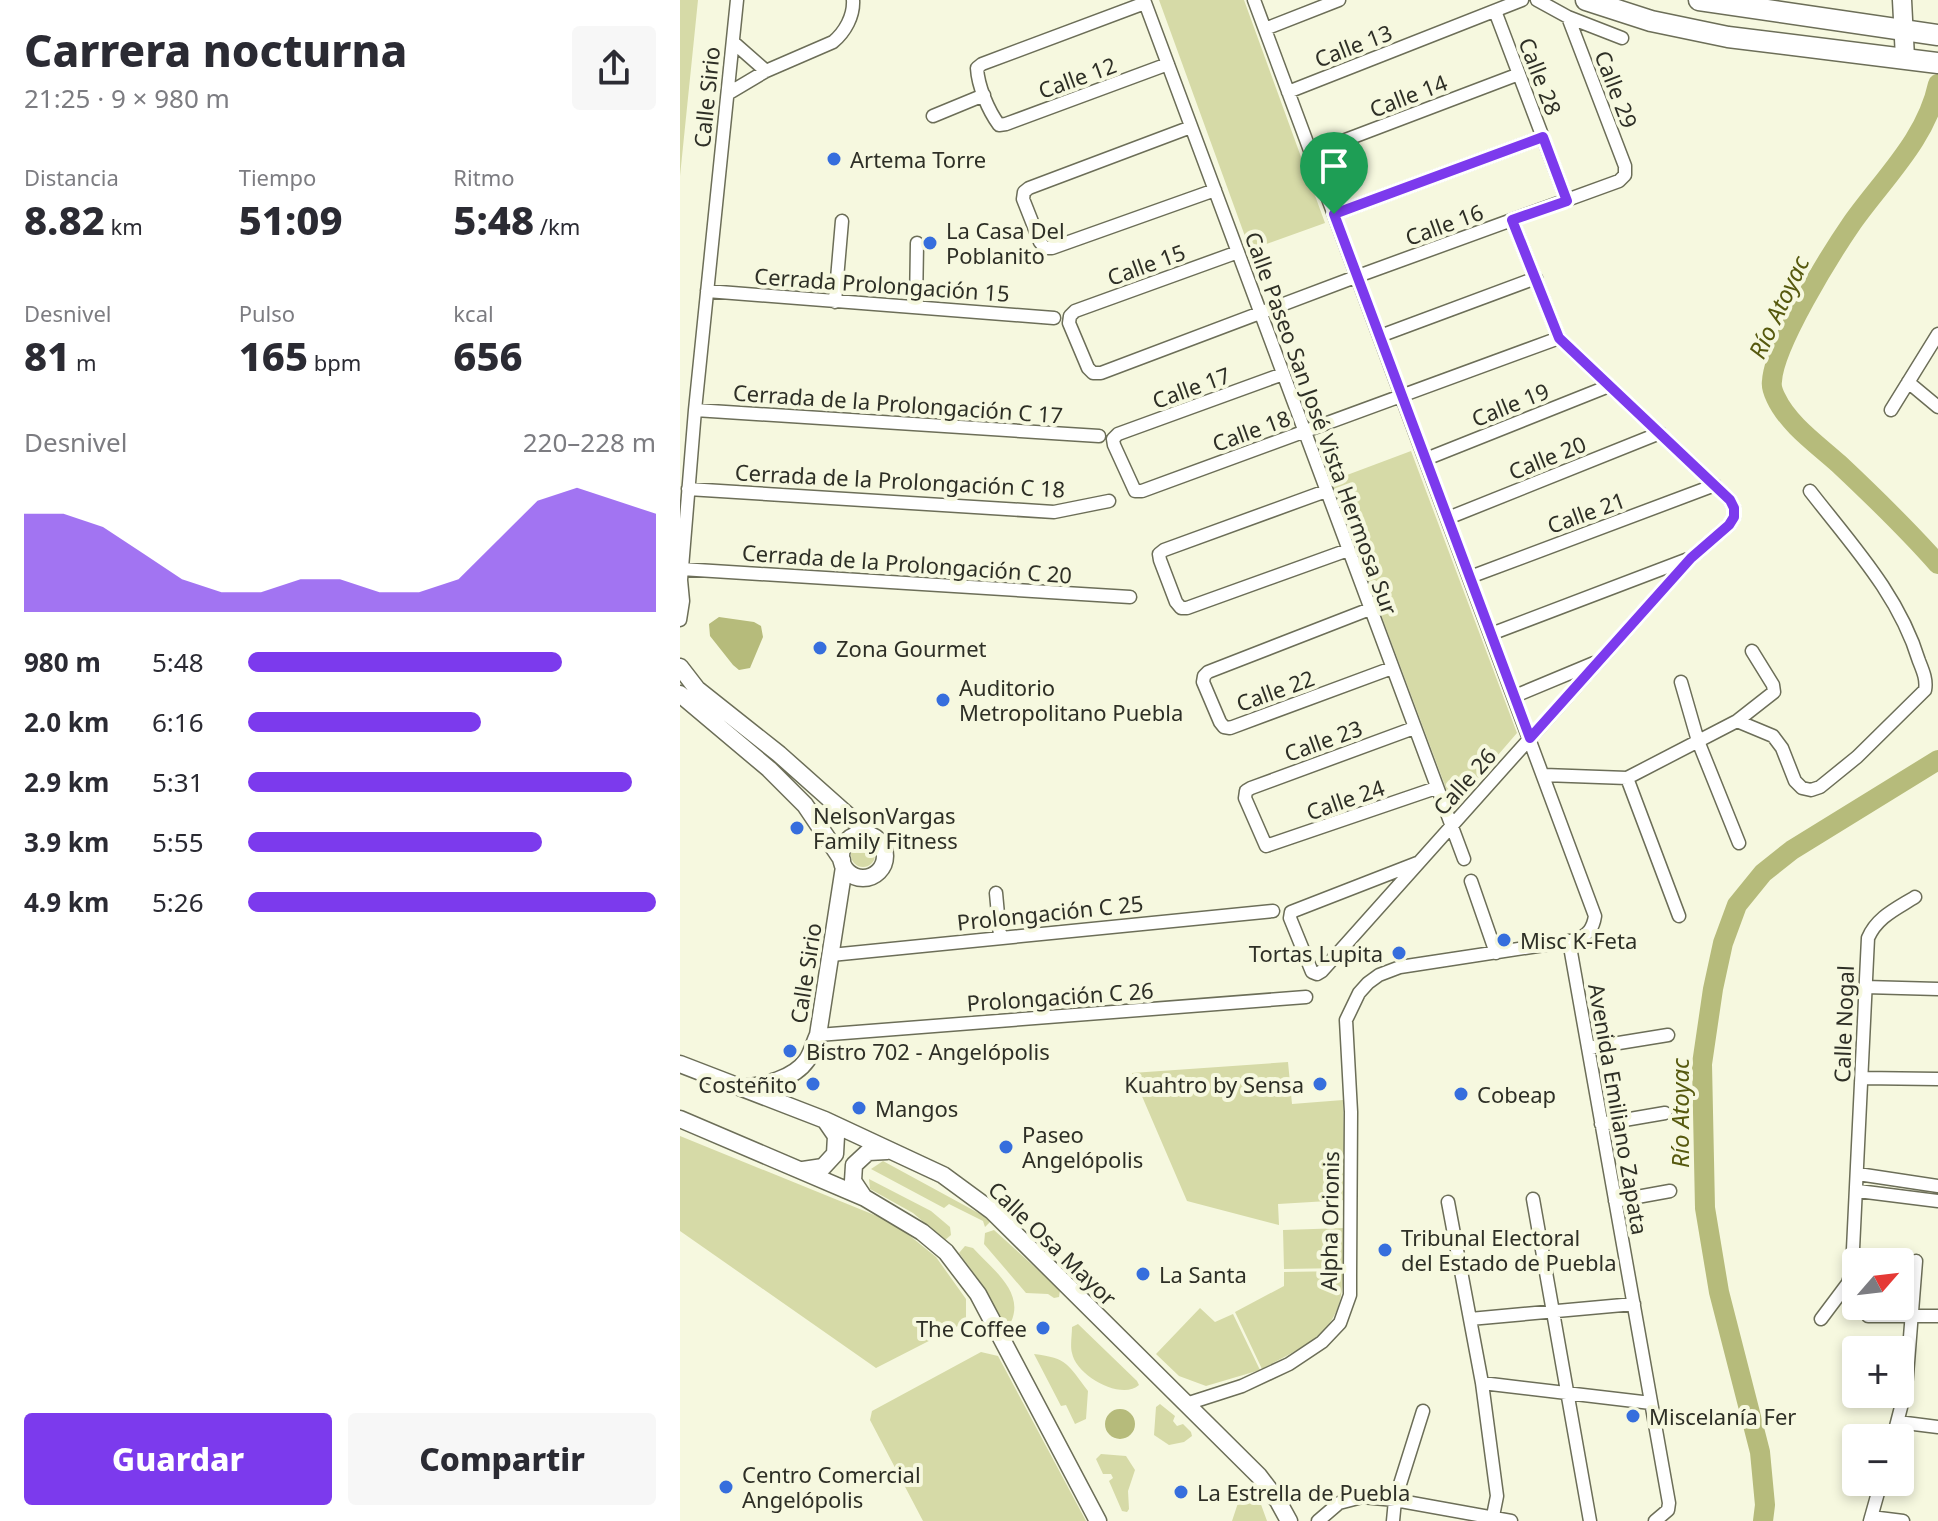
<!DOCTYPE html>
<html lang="es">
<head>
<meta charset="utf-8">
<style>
  :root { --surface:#fff; --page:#f7f7f7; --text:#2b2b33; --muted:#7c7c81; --accent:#7c3aed }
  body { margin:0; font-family:"Noto Sans",sans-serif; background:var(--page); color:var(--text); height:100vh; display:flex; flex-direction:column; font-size:30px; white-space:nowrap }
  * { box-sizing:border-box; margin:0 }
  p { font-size:26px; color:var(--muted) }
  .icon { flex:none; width:44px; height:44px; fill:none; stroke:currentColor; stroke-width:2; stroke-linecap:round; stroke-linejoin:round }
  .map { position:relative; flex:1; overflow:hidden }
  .drawer { display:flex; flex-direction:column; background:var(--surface); width:680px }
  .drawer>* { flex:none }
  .needle { width:52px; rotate:62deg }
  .buttons { position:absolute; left:1162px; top:1248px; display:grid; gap:16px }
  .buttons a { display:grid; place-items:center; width:72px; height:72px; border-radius:8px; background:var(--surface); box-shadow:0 4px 12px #0003; font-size:40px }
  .pin { position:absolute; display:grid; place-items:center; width:68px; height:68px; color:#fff; margin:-82px -34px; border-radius:50% 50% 50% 0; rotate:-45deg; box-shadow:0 0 8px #0007 }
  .pin .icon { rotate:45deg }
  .round { display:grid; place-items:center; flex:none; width:84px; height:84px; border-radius:8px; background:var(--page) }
  .headline { display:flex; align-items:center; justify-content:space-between; height:136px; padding:0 24px }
  h1 { font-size:44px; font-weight:800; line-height:60px }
  .stats { display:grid; grid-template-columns:repeat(3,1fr); gap:12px; height:136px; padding:8px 24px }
  .stats div { display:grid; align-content:center }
  .stats b { font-size:40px; font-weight:800 }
  .stats small { font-size:22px; font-weight:400 }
  .stats p { font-size:22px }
  .chart { height:224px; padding:16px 24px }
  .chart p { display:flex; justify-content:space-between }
  .chart svg { width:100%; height:144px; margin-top:8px; fill:var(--accent); opacity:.7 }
  .cta { display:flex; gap:16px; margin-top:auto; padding:16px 24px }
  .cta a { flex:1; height:92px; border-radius:8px; background:var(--accent); color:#fff; font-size:32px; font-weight:800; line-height:92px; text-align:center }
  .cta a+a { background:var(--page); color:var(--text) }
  ul { padding:0 24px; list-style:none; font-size:26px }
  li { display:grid; grid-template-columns:128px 96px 1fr; align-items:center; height:60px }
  li i { height:20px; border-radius:10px; background:var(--accent) }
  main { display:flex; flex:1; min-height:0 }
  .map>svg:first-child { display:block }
</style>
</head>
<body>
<main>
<section class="drawer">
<div class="headline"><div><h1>Carrera nocturna</h1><p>21:25 · 9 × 980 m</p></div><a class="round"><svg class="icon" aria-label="share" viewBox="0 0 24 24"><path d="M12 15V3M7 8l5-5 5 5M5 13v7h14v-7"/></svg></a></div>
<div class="stats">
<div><p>Distancia</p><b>8.82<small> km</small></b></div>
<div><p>Tiempo</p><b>51:09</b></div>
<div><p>Ritmo</p><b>5:48<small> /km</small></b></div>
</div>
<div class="stats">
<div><p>Desnivel</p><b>81<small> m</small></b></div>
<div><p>Pulso</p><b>165<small> bpm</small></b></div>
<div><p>kcal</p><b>656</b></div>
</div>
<div class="chart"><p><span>Desnivel</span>220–228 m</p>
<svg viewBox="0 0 160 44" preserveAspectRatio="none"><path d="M0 44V14L10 14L20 18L30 26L40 34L50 38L60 38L70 34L80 34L90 38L100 38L110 34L120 22L130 10L140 6L150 10L160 14V44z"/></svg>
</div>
<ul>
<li><b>980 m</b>5:48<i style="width:77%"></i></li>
<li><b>2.0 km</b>6:16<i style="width:57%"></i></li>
<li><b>2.9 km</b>5:31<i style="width:94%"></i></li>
<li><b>3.9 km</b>5:55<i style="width:72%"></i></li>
<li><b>4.9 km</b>5:26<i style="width:100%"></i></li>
</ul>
<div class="cta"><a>Guardar</a><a>Compartir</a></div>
</section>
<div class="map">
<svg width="1258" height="1521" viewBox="0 0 1258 1521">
  <rect width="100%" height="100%" fill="#f6f8df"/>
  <path fill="#d6daa7" d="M0,0H18L0,176Z
    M479,0H564L645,223L570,250Z
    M731,451L837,733L773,807L651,481Z
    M171 855a12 12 0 1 1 24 0a12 12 0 1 1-24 0Z
    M608,1062L612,1104L663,1100L665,1200L598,1204L599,1225L507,1201L452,1073Z
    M0,1136L214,1223L256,1257L286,1299V1322L196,1368L0,1231Z
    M203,1161L304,1216L310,1222L305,1227L303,1221L269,1204L264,1208L191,1169Z
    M189,1179L251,1211L270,1227L271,1235L265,1240L233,1213L190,1189Z
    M664,1228V1268L604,1269L603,1230Z
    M314,1230L380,1290L379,1297L374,1298L368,1294L346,1293L304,1244L305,1233Z
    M285,1246L293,1248C312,1269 345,1292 331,1322L322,1321L301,1283L279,1253Z
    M663,1271C664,1332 630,1343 582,1369L555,1312L604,1286V1272Z
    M520,1308L535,1322L553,1314L580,1370L526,1386L499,1376L476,1354Z
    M398,1324L457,1381L459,1385C442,1401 396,1376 392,1353C390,1346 392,1335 392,1327Z
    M301,1352L318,1356L406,1521H243L190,1420L192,1411Z
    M354,1354C388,1358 388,1365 408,1391L406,1419L395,1424L386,1405L381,1406Z
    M480,1404L495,1416L493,1421L497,1426L503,1424L511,1432L512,1436L504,1442L489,1445L474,1435L476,1407Z
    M421,1454L446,1456L455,1470L448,1491L449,1509L447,1512L442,1511L429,1481L433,1478L431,1474H423L416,1459Z
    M565,1492L579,1499L587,1521H552L558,1503V1496Z"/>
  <path fill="#b6bb7b" d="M39,617L74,622L81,626L83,637L70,668L59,670L53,665L30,636L29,624Z
    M425 1424a15 15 0 1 1 30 0a15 15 0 1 1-30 0Z"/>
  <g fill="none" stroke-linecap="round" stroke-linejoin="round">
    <path stroke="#b6bb7b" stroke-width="20" d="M1258,84C1246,140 1203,179 1172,223C1150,255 1094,345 1092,381C1091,386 1094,394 1096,398C1108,424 1138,445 1159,464C1193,496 1227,529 1258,564
      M1083,1521L1085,1505L1080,1452L1039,1292L1025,1208L1022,1064L1033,989L1043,943L1057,905L1083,873L1112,850L1258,760"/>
    <defs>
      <path id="minor" d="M464,0L784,859
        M857,0L888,17L942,38
        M465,3L302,64L297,68C298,86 308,110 319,125L326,124L488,64
        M815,11L887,201
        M585,29L659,0
        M53,42L86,71
        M608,92L842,0
        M49,93L86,71L153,42C165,32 174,16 173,0
        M253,116L304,95
        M511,127L349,188L344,192L343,199L360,242L365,248H372L535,190
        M631,153L839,74
        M654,214L863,137
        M558,252L395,311L390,316L389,323L408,368L413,373H421L678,276L939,181L945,175V166L888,17
        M27,291L374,318
        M155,302L162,221
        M236,307L237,243
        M700,336L856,278
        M603,374L438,434L433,439L434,445L455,491H462L879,338
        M1228,382L1258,407
        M15,410L419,436
        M1211,410L1258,334
        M746,459L929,386
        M8,489L374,512L429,501
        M646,491L484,550L479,554L480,560L496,602L501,608H507L668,550
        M768,518L980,433
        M1,569L450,597
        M790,577L1035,485
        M690,609L528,672L524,676L523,682L540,722L544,727L550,728L712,668
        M0,620L3,601L1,580L15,410L57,0
        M811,634L1008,559
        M1001,682L1018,741L1059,843
        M835,696L914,663
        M1057,721L1093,736L1102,748L1115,781L1122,788L1131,790L1140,787L1177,757L1245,690C1247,680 1243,671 1239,661C1219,595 1172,545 1130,491
        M734,728L571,788L566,791L565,798L586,846L756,788
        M864,775L947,778L1057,721L1094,692L1093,685L1072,651
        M947,778L999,916
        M737,863L611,912L610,918L632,972L637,974L642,971L1011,558L1049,525L1054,517V508L1050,500L879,338L832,220
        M791,881L816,953
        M316,893L320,936
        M889,941L989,1503L988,1510L975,1521
        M151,955L593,911
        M1185,987L1258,989
        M138,1035L626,997
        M908,1048L988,1035
        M1182,1078L1258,1079
        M921,1124L985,1113
        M1178,1174L1258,1186
        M1178,1191L1258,1201
        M853,1199L910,1521
        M935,1201L990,1191
        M768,1202L802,1383L817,1496L812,1521
        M1188,1316H1258
        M790,1319L954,1304
        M1141,1319L1168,1283L1172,1270L1188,938C1197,917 1216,909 1235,897
        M802,1383L971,1403
        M506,1404L562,1386L609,1364L642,1342L660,1323L670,1295V1276L671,1112L666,1020L679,993L688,983L699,975L720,967L897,940C908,934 913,929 915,916L574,0
        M1218,1422L1258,1427
        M1213,1438L1226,1388L1236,1261
        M1191,1517L1223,1521
        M638,1521L659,1503L682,1497L715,1500L831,1521
        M713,1521L715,1500L743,1411
        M1190,1521L1201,1482"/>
      <path id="tertiary" d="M0,667L17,689L99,754L190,835
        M0,694L89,769L125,805L162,860
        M161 856a22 22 0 1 1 44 0a22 22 0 1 1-44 0Z
        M0,1064L145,1120L263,1175L312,1211L579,1476L598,1501L609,1521
        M62,1088C84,1085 113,1080 127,1060C132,1053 134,1043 138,1035L164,867
        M0,1119L185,1198L242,1232L266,1252L298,1294L418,1521
        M123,1170L143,1167L155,1154L156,1136L145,1120
        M183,1196L173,1181L174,1165L188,1152L207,1151"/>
      <path id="secondary" d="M1222,0L1225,58"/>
      <path id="primary" d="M906,0L971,21L1048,37L1258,63
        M1019,0L1258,35"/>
    </defs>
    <use href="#minor" stroke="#6c6e58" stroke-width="15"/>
    <use href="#tertiary" stroke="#6c6e58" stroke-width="19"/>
    <use href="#secondary" stroke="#6c6e58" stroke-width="21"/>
    <use href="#primary" stroke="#6c6e58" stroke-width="23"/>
    <use href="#minor" stroke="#fff" stroke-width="12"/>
    <use href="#tertiary" stroke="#fff" stroke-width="16"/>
    <use href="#secondary" stroke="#fff" stroke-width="18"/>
    <use href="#primary" stroke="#fff" stroke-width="20"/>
  </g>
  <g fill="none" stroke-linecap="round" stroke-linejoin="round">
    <defs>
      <path id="route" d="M863,137L887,201L832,220L879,338L1050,500L1054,508V517L1049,525L1011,558L850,738L654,214Z"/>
    </defs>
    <use href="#route" stroke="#fff" stroke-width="16"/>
    <use href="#route" stroke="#7c3aed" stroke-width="10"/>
  </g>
  <g fill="#366edd" stroke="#f6f8df" stroke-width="3">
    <circle cx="154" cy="159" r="8"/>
    <circle cx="250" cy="243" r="8"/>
    <circle cx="140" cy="648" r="8"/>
    <circle cx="263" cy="700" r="8"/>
    <circle cx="117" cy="828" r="8"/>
    <circle cx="824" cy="940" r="8"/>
    <circle cx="719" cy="953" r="8"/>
    <circle cx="110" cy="1051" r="8"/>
    <circle cx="133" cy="1084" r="8"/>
    <circle cx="640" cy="1084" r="8"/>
    <circle cx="781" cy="1094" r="8"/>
    <circle cx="179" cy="1108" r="8"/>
    <circle cx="326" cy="1147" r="8"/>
    <circle cx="705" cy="1250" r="8"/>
    <circle cx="463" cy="1274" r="8"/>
    <circle cx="363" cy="1328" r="8"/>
    <circle cx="953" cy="1416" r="8"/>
    <circle cx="46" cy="1487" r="8"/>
    <circle cx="501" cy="1492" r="8"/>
  </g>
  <g text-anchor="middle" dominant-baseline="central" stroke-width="8" stroke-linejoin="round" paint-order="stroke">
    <g font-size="22" fill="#2e2f26" stroke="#f6f8df">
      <text transform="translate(673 45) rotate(-21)">Calle 13</text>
      <text transform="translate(861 76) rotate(69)">Calle 28</text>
      <text transform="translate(397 77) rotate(-20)">Calle 12</text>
      <text transform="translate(937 89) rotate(69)">Calle 29</text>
      <text transform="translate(728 95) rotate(-21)">Calle 14</text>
      <text transform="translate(26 97) rotate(-84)">Calle Sirio</text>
      <text transform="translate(764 224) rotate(-20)">Calle 16</text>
      <text transform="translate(466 264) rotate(-20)">Calle 15</text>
      <text transform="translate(202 284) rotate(4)">Cerrada Prolongación 15</text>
      <text transform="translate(511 387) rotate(-20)">Calle 17</text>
      <text transform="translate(218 403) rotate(4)">Cerrada de la Prolongación C 17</text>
      <text transform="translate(830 404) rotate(-22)">Calle 19</text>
      <text transform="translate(642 423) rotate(70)">Calle Paseo San José Vista Hermosa Sur</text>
      <text transform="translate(571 430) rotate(-20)">Calle 18</text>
      <text transform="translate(867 457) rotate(-22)">Calle 20</text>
      <text transform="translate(220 480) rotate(3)">Cerrada de la Prolongación C 18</text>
      <text transform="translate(906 512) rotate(-20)">Calle 21</text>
      <text transform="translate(227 563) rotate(4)">Cerrada de la Prolongación C 20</text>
      <text transform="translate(595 690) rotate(-20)">Calle 22</text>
      <text transform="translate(643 740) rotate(-20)">Calle 23</text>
      <text transform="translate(784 781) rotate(-48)">Calle 26</text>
      <text transform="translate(665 799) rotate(-19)">Calle 24</text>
      <text transform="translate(370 912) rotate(-6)">Prolongación C 25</text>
      <text transform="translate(125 973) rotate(-81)">Calle Sirio</text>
      <text transform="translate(380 996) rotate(-4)">Prolongación C 26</text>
      <text transform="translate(1163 1024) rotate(-88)">Calle Nogal</text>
      <text transform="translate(939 1109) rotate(80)">Avenida Emiliano Zapata</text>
      <text transform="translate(649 1221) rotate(-89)">Alpha Orionis</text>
      <text transform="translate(373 1243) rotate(44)">Calle Osa Mayor</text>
    </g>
    <g font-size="22" fill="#2e2f26" stroke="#f6f8df" text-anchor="start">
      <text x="170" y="159">Artema Torre</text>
      <text x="266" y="230">La Casa Del<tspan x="266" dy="25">Poblanito</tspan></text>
      <text x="156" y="648">Zona Gourmet</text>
      <text x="279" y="687">Auditorio<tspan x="279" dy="25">Metropolitano Puebla</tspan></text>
      <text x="133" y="815">NelsonVargas<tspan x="133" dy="25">Family Fitness</tspan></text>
      <text x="840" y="940">Misc K-Feta</text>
      <text x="703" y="953" text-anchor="end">Tortas Lupita</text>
      <text x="126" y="1051">Bistro 702 - Angelópolis</text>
      <text x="117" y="1084" text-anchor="end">Costeñito</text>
      <text x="624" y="1084" text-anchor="end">Kuahtro by Sensa</text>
      <text x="797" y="1094">Cobeap</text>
      <text x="195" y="1108">Mangos</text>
      <text x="342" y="1134">Paseo<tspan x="342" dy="25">Angelópolis</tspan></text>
      <text x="721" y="1237">Tribunal Electoral<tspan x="721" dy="25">del Estado de Puebla</tspan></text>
      <text x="479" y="1274">La Santa</text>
      <text x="347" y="1328" text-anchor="end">The Coffee</text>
      <text x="969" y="1416">Miscelanía Fer</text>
      <text x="62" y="1474">Centro Comercial<tspan x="62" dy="25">Angelópolis</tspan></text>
      <text x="517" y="1492">La Estrella de Puebla</text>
    </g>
    <g font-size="24" font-style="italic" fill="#56590e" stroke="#f6f8df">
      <text transform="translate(1098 307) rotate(-65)">Río Atoyac</text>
      <text transform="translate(999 1113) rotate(-90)">Río Atoyac</text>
    </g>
  </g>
</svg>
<div class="buttons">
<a><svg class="needle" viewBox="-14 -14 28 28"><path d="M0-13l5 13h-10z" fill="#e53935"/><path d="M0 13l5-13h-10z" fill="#7c7c81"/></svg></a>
<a>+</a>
<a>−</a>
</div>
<div class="pin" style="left:654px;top:214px;background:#1e9e55"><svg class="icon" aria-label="arrive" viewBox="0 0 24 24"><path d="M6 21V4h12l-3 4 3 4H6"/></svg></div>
</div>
</main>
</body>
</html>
